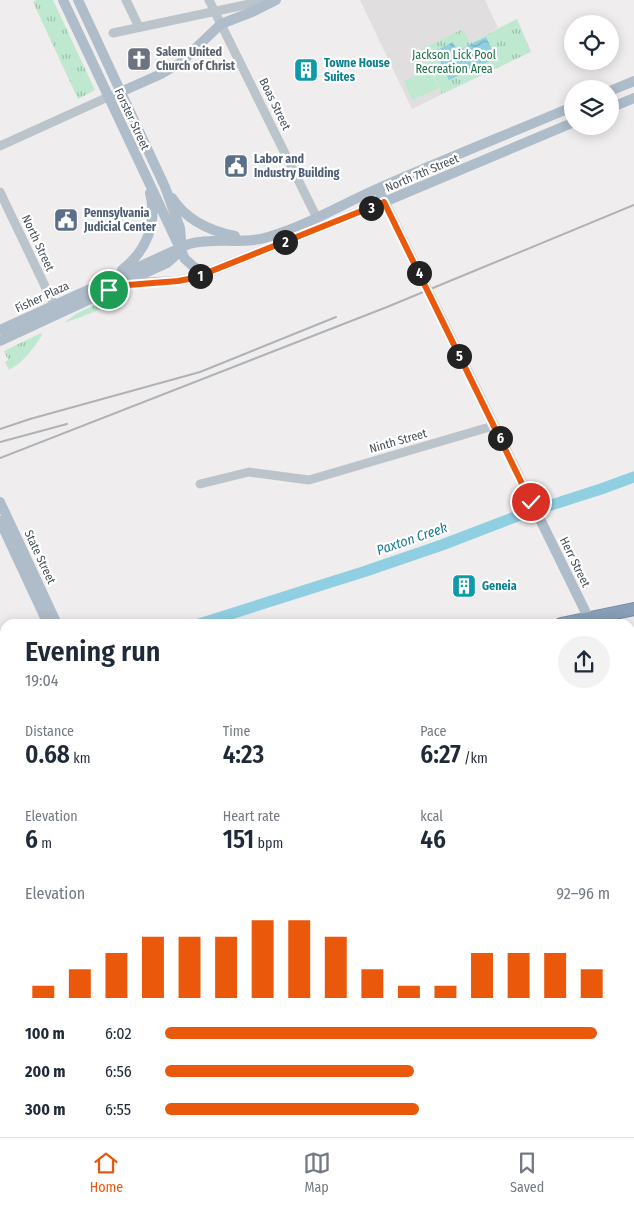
<!DOCTYPE html>
<html lang="en">
<head>
<meta charset="utf-8">
<style>
  :root { --surface:#fff; --page:#f2f2f3; --text:#1f2937; --muted:#747a83; --line:#e0e1e3; --accent:#ea580c }
  body { margin:0; font-family:"Fira Sans Condensed",sans-serif; background:var(--page); color:var(--text); height:100vh; display:flex; flex-direction:column; font-size:19px; white-space:nowrap }
  * { box-sizing:border-box; margin:0 }
  p { font-size:16px; color:var(--muted) }
  .icon { flex:none; width:28px; height:28px; fill:none; stroke:currentColor; stroke-width:2; stroke-linecap:round; stroke-linejoin:round }
  .map { position:relative; flex:1; overflow:hidden }
  .side { position:absolute; left:0px; top:619px; width:635px; height:519px; display:flex; flex-direction:column; background:var(--surface); border-radius:15px 15px 0 0; box-shadow:0 2px 12px #0003 }
  .side>* { flex:none }
  .controls { position:absolute; left:564px; top:15px; display:grid; gap:10px }
  .controls a { display:grid; place-items:center; width:55px; height:55px; border-radius:50%; background:var(--surface); box-shadow:0 2px 12px #0003; font-size:25px }
  .pin { position:absolute; display:grid; place-items:center; width:42px; height:42px; color:#fff; margin:-21px; border:2px solid #fff; border-radius:50%; box-shadow:0 1px 5px #0007 }
  .km { position:absolute; width:25px; height:25px; margin:-12px; border-radius:50%; background:#222; color:#fff; font-size:14px; line-height:25px; text-align:center }
  .round { display:grid; place-items:center; flex:none; width:52px; height:52px; border-radius:26px; background:var(--page) }
  .overview { display:flex; align-items:center; justify-content:space-between; height:85px; padding:0 25px }
  h1 { font-size:28px; font-weight:600; line-height:38px }
  .metrics { display:grid; grid-template-columns:repeat(3,1fr); gap:8px; height:85px; padding:5px 25px }
  .metrics div { display:grid; align-content:center }
  .metrics b { font-size:25px; font-weight:600 }
  .metrics small { font-size:14px; font-weight:400 }
  .metrics p { font-size:14px }
  .chart { height:140px; padding:10px 25px }
  .chart p { display:flex; justify-content:space-between }
  .chart svg { width:100%; height:90px; margin-top:5px; stroke:var(--accent); stroke-width:6 }
  ul { padding:0 25px; list-style:none; font-size:16px }
  li { display:grid; grid-template-columns:80px 60px 1fr; align-items:center; height:38px }
  li i { height:12px; border-radius:6px; background:var(--accent) }
  .tab-bar { display:flex; justify-content:space-around; align-items:center; height:70px; border-top:1px solid var(--line); background:var(--surface); font-size:14px; color:var(--muted) }
  .tab-bar a { display:grid; justify-items:center; gap:2px }
  .tab-bar .selected { color:var(--accent) }
  .map>svg:first-child { display:block }
</style>
</head>
<body>
<div class="map">
<svg width="634" height="1137" viewBox="0 0 634 1137">
  <defs>
    <pattern id="grass-tufts" width="24" height="20" patternUnits="userSpaceOnUse" patternTransform="scale(1.25)"><rect width="24" height="20" fill="#bee9d0"/><path d="M3 7l-1-3M5 7V3M7 7l1-3M15 17l-1-3M17 17v-4M19 17l1-3" fill="none" stroke="#9cbfac"/></pattern>
    <pattern id="cemetery-stones" width="16" height="16" patternUnits="userSpaceOnUse" patternTransform="scale(1.25)"><rect width="16" height="16" fill="#bee9d0"/><path d="M2 7V4a2 2 0 0 1 4 0v3zM10 15v-3a2 2 0 0 1 4 0v3z" fill="#9cbfac"/></pattern>
    <pattern id="water-waves" width="16" height="10" patternUnits="userSpaceOnUse" patternTransform="scale(1.25)"><rect width="16" height="10" fill="#90cfe2"/><path d="M0 5q4-4 8 0t8 0" fill="none" stroke="#77aaba"/></pattern>
  </defs>
  <rect width="100%" height="100%" fill="#efeded"/>
  <path fill="#e0dede" d="M360,0H485L498,28L470,43L463,29L422,50L442,94L412,109Z"/>
  <path fill="url(#grass-tufts)" d="M36,0H53L95,90L78,99L33,2Z
    M517,19L531,52L442,94L422,49L463,29L470,43Z
    M119,293H124L127,296L126,300L64,323L76,314Z
    M41,333L42,335C33,349 24,362 9,370L5,362L8,360L4,351Z"/>
  <path fill="url(#cemetery-stones)" d="M630,851H634V1137H414L412,1133L630,1132Z"/>
  <path fill="#bee9d0" d="M430,69L439,88L412,100L404,81Z
    M634,770V845H630V771Z"/>
  <path fill="url(#water-waves)" d="M486,37L496,58L449,80L435,51L453,42L457,51Z"/>
  <g fill="none" stroke-linecap="round" stroke-linejoin="round">
    <path stroke="#90cfe2" stroke-width="11" d="M199,624L366,571L442,545L520,515L601,489L634,477
      M0,675L5,674"/>
    <defs>
      <path id="highway" d="M561,624L634,609
        M0,742L5,741"/>
    </defs>
    <use href="#highway" stroke="#7489a3" stroke-width="14"/>
    <path stroke="#bcc4cb" stroke-width="9" d="M126,0L139,27
      M209,0L317,218
      M113,33L268,0
      M0,146L108,97
      M0,192L54,305
      M200,484L249,472L309,480L493,426
      M0,637L5,636
      M630,691L634,690
      M630,764L634,763
      M0,784L5,783
      M0,850L5,846
      M0,875L5,892
      M0,950L5,949
      M0,1003L5,1002
      M0,1035L5,1052
      M44,1132L45,1137
      M107,1132L109,1137
      M344,1132L346,1137
      M383,1132L385,1137
      M67,1137L80,1132
      M230,1137L245,1132"/>
    <path stroke="#afbcc9" stroke-width="10" d="M63,0L185,259L194,267L207,273
      M78,0L165,187L180,228L181,240L176,255L167,263L128,281
      M610,91L634,81
      M116,94L161,74L180,63L221,24L252,12L276,0
      M610,108L634,98
      M378,189L591,623
      M172,198C187,221 210,231 235,236
      M122,270C146,251 158,224 150,193
      M109,290L136,283L178,281L194,278L384,202L572,123
      M0,330L189,244C215,237 242,245 268,237C307,226 342,204 379,188C443,160 508,134 572,107
      M0,341L114,288
      M0,502L57,624
      M0,521L48,624
      M630,705L634,713
      M0,1117L5,1115
      M290,1132L292,1137"/>
    <use href="#highway" stroke="#899eb7" stroke-width="12"/>
    <path stroke="#afb2b6" stroke-width="2" d="M0,429L30,419L200,372L336,317
      M0,442L67,424
      M0,458L387,307L634,205"/>
  </g>
  <g fill="none" stroke-linecap="round" stroke-linejoin="round">
    <defs>
      <path id="route" d="M109,290L128,285L178,281L194,278L384,202L531,502"/>
    </defs>
    <use href="#route" stroke="#fff" stroke-width="10"/>
    <use href="#route" stroke="#ea580c" stroke-width="6"/>
  </g>
  <defs>
    <symbol id="church-square" viewBox="-11 -11 22 22"><rect x="-9" y="-9" width="18" height="18" rx="4" fill="#6b7280" stroke="#fff"/><path d="M-1.2-6h2.4v3.5h3.3v2.4h-3.3V6h-2.4V-.1h-3.3v-2.4h3.3Z" fill="#fff"/></symbol>
    <symbol id="building-square" viewBox="-11 -11 22 22"><rect x="-9" y="-9" width="18" height="18" rx="4" fill="#0f9aa8" stroke="#fff"/><path d="M-4-6H4V6H1V3H-1V6H-4ZM-2.5-4.3h1.7v1.8h-1.7ZM.8-4.3h1.7v1.8H.8ZM-2.5-1h1.7V.8h-1.7ZM.8-1h1.7V.8H.8Z" fill="#fff"/></symbol>
    <symbol id="civic-square" viewBox="-11 -11 22 22"><rect x="-9" y="-9" width="18" height="18" rx="4" fill="#5c6f8a" stroke="#fff"/><path d="M-.6-6.5H3V-4.5H.6V-3L4-1V1h2V6H-6V1h2V-1L-.6-3ZM-1.2 2.5V6h2.4V2.5Z" fill="#fff"/></symbol>
  </defs>
  <g fill-rule="evenodd">
    <use href="#church-square" x="125" y="45" width="28" height="28"/>
    <use href="#building-square" x="292" y="56" width="28" height="28"/>
    <use href="#civic-square" x="222" y="152" width="28" height="28"/>
    <use href="#civic-square" x="52" y="206" width="28" height="28"/>
    <use href="#building-square" x="450" y="572" width="28" height="28"/>
  </g>
  <g text-anchor="middle" dominant-baseline="central" stroke-width="4.5" stroke-linejoin="round" paint-order="stroke">
    <g font-size="12" font-weight="bold" fill="#5b616d" stroke="#fff" text-anchor="start">
      <text x="156" y="52">Salem United<tspan x="156" dy="14">Church of Christ</tspan></text>
    </g>
    <g font-size="12" fill="#1f714a" stroke="#fff">
      <text x="454" y="55">Jackson Lick Pool<tspan x="454" dy="14">Recreation Area</tspan></text>
    </g>
    <g font-size="12" font-weight="bold" fill="#0d838f" stroke="#fff" text-anchor="start">
      <text x="324" y="63">Towne House<tspan x="324" dy="14">Suites</tspan></text>
      <text x="482" y="586">Geneia</text>
    </g>
    <g font-size="12" fill="#475058" stroke="#fff">
      <text transform="translate(275 104) rotate(64)">Boas Street</text>
      <text transform="translate(132 119) rotate(65)">Forster Street</text>
      <text transform="translate(422 173) rotate(-23)">North 7th Street</text>
      <text transform="translate(38 243) rotate(65)">North Street</text>
      <text transform="translate(42 297) rotate(-25)">Fisher Plaza</text>
      <text transform="translate(398 441) rotate(-16)">Ninth Street</text>
      <text transform="translate(40 557) rotate(65)">State Street</text>
      <text transform="translate(575 562) rotate(64)">Herr Street</text>
    </g>
    <g font-size="12" font-weight="bold" fill="#4e5e75" stroke="#fff" text-anchor="start">
      <text x="254" y="159">Labor and<tspan x="254" dy="14">Industry Building</tspan></text>
      <text x="84" y="213">Pennsylvania<tspan x="84" dy="14">Judicial Center</tspan></text>
    </g>
    <g font-size="14" font-style="italic" fill="#1a7b98" stroke="#fff">
      <text transform="translate(412 539) rotate(-19)">Paxton Creek</text>
    </g>
  </g>
</svg>
<div class="controls">
<a><svg class="icon" aria-label="locate" viewBox="0 0 24 24"><circle cx="12" cy="12" r="6"/><path d="M12 2v4M12 18v4M2 12h4M18 12h4"/></svg></a>
<a><svg class="icon" aria-label="layers" viewBox="0 0 24 24"><path d="M12 4l9 5-9 5-9-5zM3 14l9 5 9-5"/></svg></a>
</div>
<div class="pin" style="left:109px;top:290px;background:#1e9e55"><svg class="icon" aria-label="arrive" viewBox="0 0 24 24"><path d="M6 21V4h12l-3 4 3 4H6"/></svg></div>
<div class="pin" style="left:531px;top:502px;background:#d93025"><svg class="icon" aria-label="check" viewBox="0 0 24 24"><path d="M5 12l5 5 9-10"/></svg></div>
<b class="km" style="left:200px;top:276px">1</b>
<b class="km" style="left:285px;top:242px">2</b>
<b class="km" style="left:371px;top:208px">3</b>
<b class="km" style="left:419px;top:273px">4</b>
<b class="km" style="left:459px;top:356px">5</b>
<b class="km" style="left:500px;top:438px">6</b>
<section class="side">
<div class="overview"><div><h1>Evening run</h1><p>19:04</p></div><a class="round"><svg class="icon" aria-label="share" viewBox="0 0 24 24"><path d="M12 15V3M7 8l5-5 5 5M5 13v7h14v-7"/></svg></a></div>
<div class="metrics">
<div><p>Distance</p><b>0.68<small> km</small></b></div>
<div><p>Time</p><b>4:23</b></div>
<div><p>Pace</p><b>6:27<small> /km</small></b></div>
</div>
<div class="metrics">
<div><p>Elevation</p><b>6<small> m</small></b></div>
<div><p>Heart rate</p><b>151<small> bpm</small></b></div>
<div><p>kcal</p><b>46</b></div>
</div>
<div class="chart"><p><span>Elevation</span>92–96 m</p>
<svg viewBox="0 0 160 44" preserveAspectRatio="none"><path d="M5 44V38M15 44V30M25 44V22M35 44V14M45 44V14M55 44V14M65 44V6M75 44V6M85 44V14M95 44V30M105 44V38M115 44V38M125 44V22M135 44V22M145 44V22M155 44V30"/></svg>
</div>
<ul>
<li><b>100 m</b>6:02<i style="width:97%"></i></li>
<li><b>200 m</b>6:56<i style="width:56%"></i></li>
<li><b>300 m</b>6:55<i style="width:57%"></i></li>
</ul>
</section>
</div>
<nav class="tab-bar">
<a class="selected"><svg class="icon" aria-label="home" viewBox="0 0 24 24"><path d="M3 11l9-7 9 7M6 9v11h12V9"/></svg>Home</a>
<a><svg class="icon" aria-label="map" viewBox="0 0 24 24"><path d="M3 6l6-2 6 2 6-2v14l-6 2-6-2-6 2zM9 4v14M15 6v14"/></svg>Map</a>
<a><svg class="icon" aria-label="saved" viewBox="0 0 24 24"><path d="M7 4h10v16l-5-4-5 4z"/></svg>Saved</a>
</nav>
</body>
</html>
